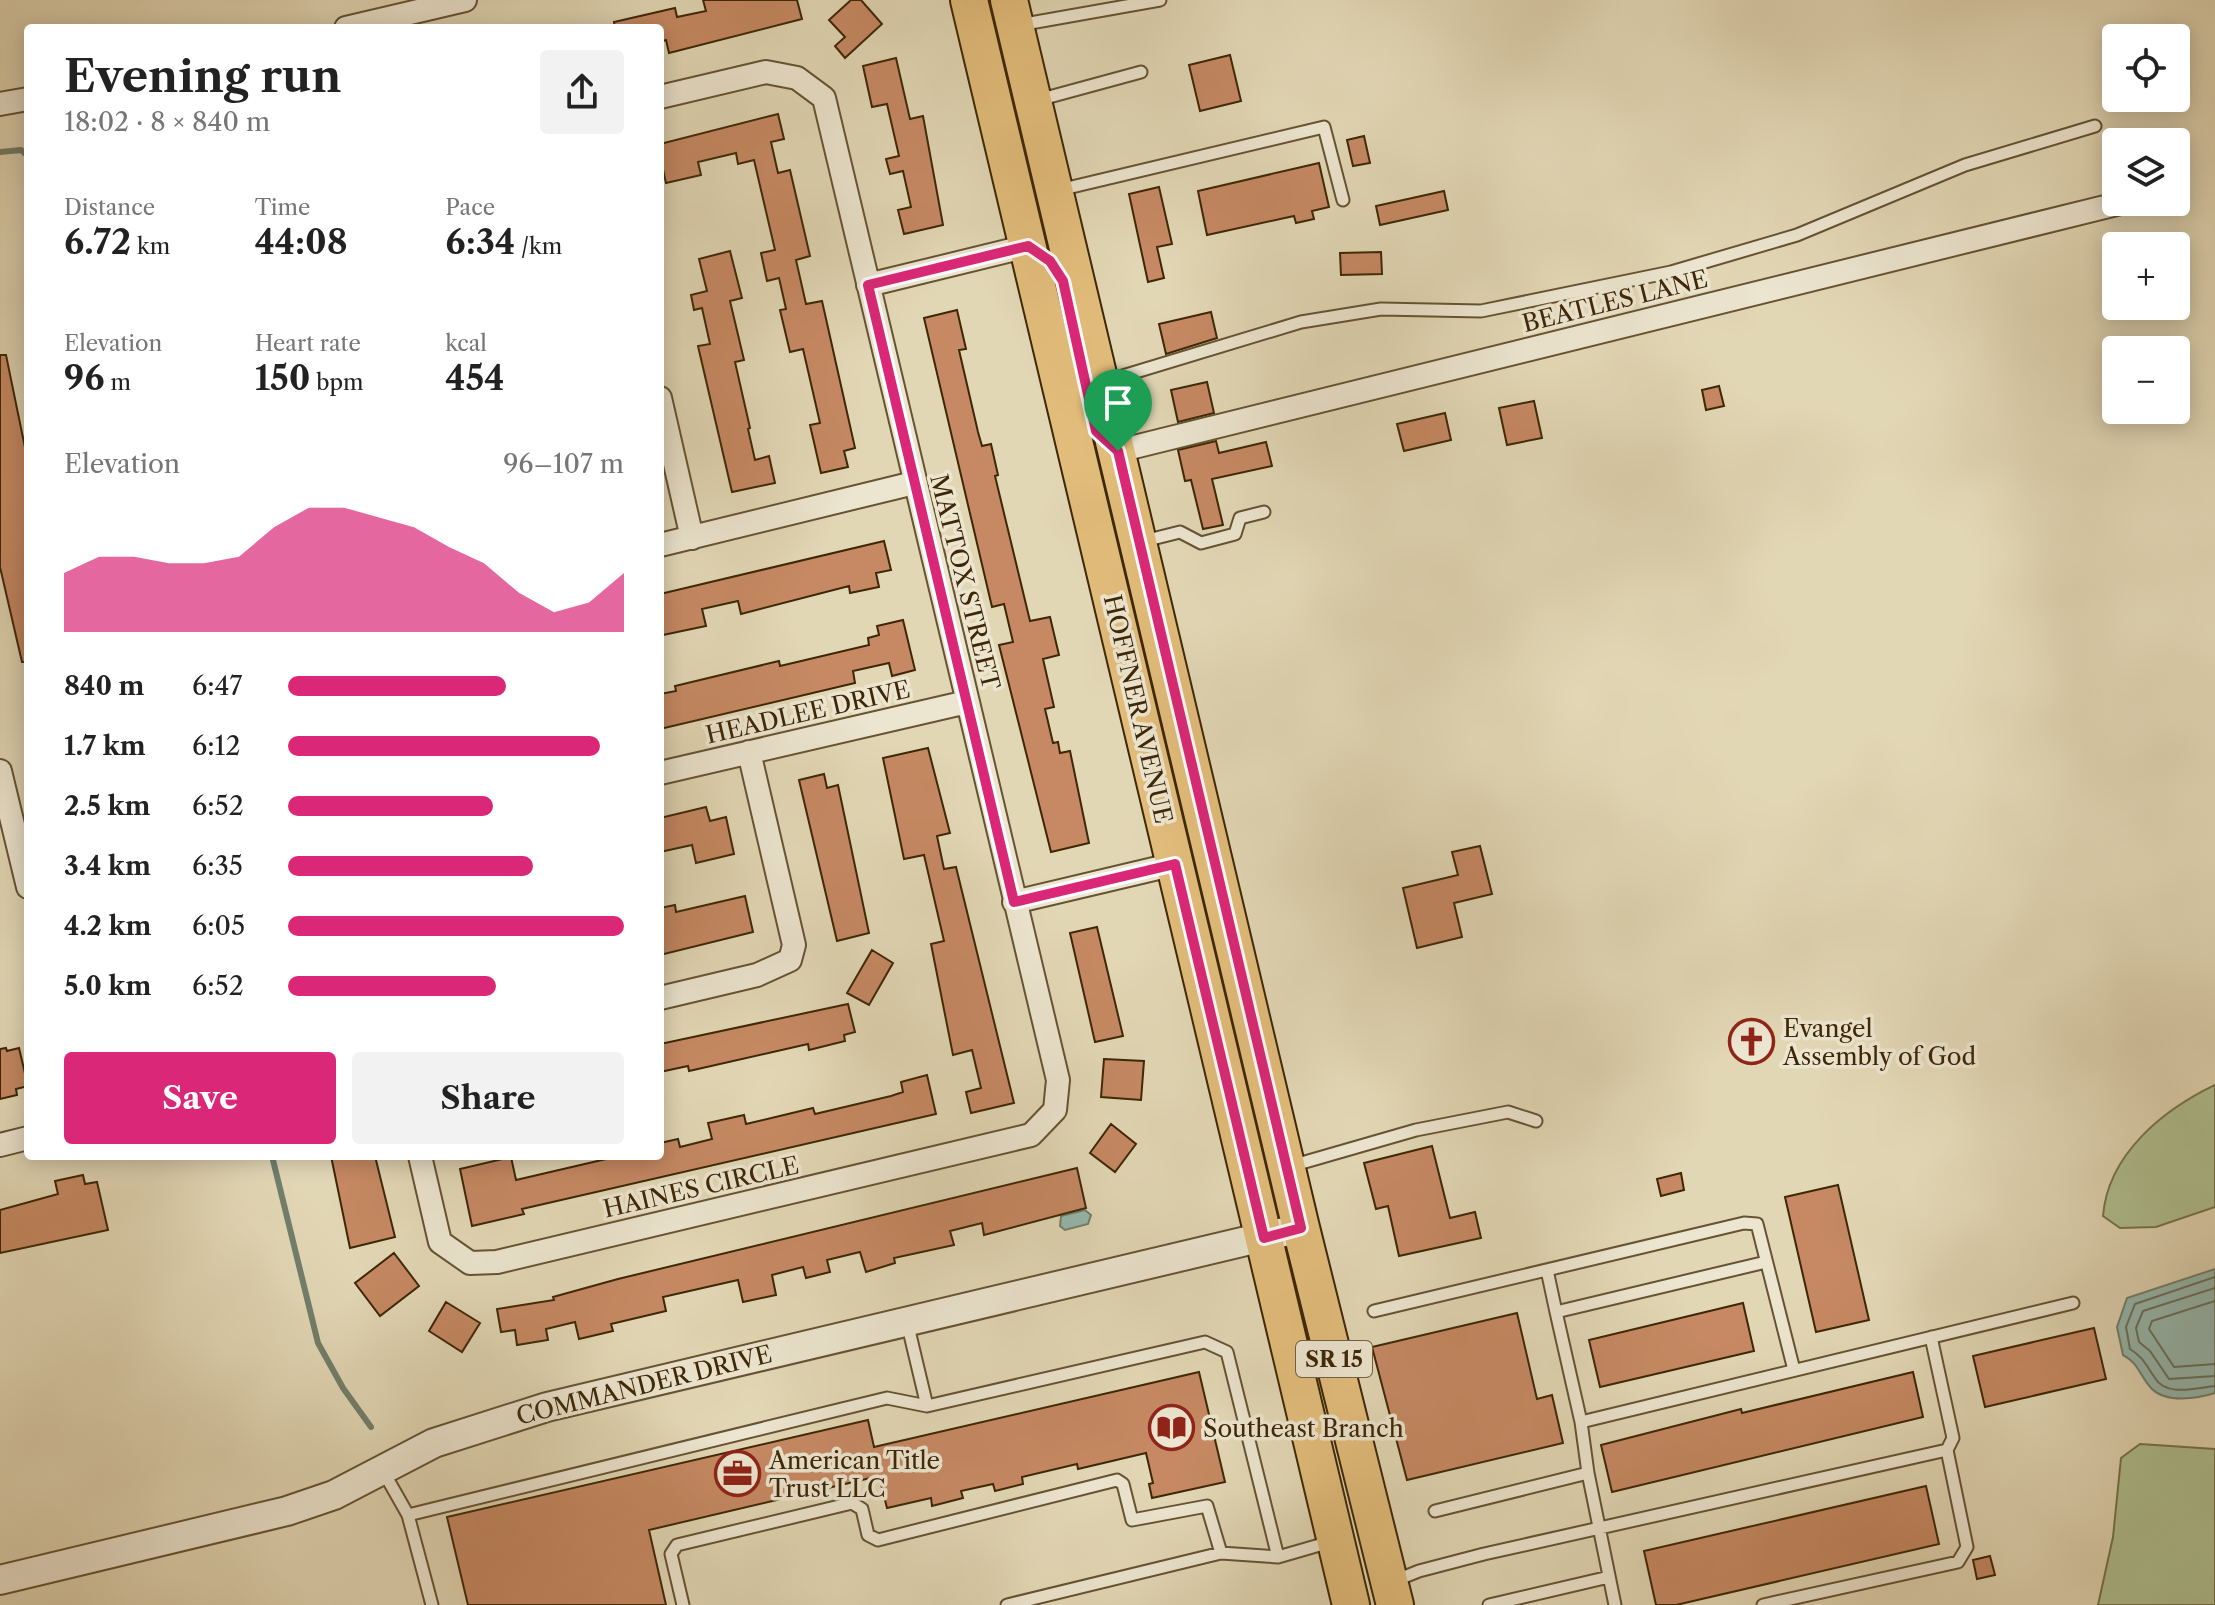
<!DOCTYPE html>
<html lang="en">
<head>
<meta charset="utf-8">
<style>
  :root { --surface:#fff; --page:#f2f2f2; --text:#222; --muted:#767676; --accent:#db2777 }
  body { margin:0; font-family:"Libre Caslon Text",serif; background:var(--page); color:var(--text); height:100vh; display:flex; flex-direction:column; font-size:30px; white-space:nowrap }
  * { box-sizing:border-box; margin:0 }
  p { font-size:26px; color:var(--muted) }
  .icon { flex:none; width:44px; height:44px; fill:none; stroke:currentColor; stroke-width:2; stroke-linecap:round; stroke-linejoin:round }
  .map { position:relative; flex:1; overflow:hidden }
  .panel { position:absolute; left:24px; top:24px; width:640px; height:1136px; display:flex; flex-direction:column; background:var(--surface); border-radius:8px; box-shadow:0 4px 20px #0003 }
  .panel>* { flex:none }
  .fabs { position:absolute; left:2102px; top:24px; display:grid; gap:16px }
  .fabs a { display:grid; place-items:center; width:88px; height:88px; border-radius:8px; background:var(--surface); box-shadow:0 4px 20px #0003; font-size:40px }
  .pin { position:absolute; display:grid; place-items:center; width:68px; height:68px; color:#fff; margin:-82px -34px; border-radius:50% 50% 50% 0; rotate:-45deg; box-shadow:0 0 8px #0007 }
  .pin .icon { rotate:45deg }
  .round { display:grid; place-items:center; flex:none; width:84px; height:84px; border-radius:8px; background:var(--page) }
  .headline { display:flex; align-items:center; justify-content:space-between; height:136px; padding:0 40px }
  h1 { font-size:44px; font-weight:700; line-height:60px }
  .figures { display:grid; grid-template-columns:repeat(3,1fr); gap:12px; height:136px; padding:8px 40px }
  .figures div { display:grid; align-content:center }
  .figures b { font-size:34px; font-weight:700 }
  .figures small { font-size:22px; font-weight:400 }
  .figures p { font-size:22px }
  .chart { height:224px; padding:16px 40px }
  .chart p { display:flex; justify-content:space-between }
  .chart svg { width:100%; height:144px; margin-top:8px; fill:var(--accent); opacity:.7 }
  .cta { display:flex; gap:16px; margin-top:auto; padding:16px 40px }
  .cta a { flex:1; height:92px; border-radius:8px; background:var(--accent); color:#fff; font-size:32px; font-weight:700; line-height:92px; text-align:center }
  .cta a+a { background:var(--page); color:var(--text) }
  ul { padding:0 40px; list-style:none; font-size:26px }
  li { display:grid; grid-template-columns:128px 96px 1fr; align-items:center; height:60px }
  li i { height:20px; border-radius:10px; background:var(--accent) }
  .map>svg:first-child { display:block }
</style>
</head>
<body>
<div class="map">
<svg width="2215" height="1605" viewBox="0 0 2215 1605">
  <rect width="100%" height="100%" fill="#e2d7b5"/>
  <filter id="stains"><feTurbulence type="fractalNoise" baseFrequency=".0025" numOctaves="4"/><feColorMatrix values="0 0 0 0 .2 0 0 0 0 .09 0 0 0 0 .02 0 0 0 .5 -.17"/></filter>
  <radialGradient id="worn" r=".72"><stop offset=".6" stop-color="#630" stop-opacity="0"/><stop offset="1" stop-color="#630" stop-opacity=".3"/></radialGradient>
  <path fill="#afbf91" stroke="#76734c" stroke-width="2" d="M2215,1085V1207L2156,1227L2120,1228L2103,1216C2108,1154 2163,1110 2215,1085Z
    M2140,1444L2215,1449V1605H2098L2113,1537L2121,1458Z"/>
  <path fill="#95b9b0" stroke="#727f6c" stroke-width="2" d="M1085,1210L1091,1215L1088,1224L1065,1230L1060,1226L1061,1216Z
    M2215,1269V1393C2197,1399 2166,1403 2152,1389C2139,1376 2140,1364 2123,1355L2117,1327L2127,1298Z"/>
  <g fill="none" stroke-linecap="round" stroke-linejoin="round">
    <path stroke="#69705b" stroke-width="2" d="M2215,1277L2135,1304L2126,1327L2130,1349C2143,1357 2146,1365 2155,1378C2166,1397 2196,1388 2215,1386
      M2215,1288L2143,1311L2136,1328L2139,1342L2150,1351L2169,1379L2215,1376
      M2215,1301L2152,1321L2149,1329L2174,1367L2215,1364"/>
    <path stroke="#727f6c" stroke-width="6" d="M0,152L21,150L28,156
      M272,1156L318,1343L343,1388L371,1427"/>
  </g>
  <path fill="#c68963" stroke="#3d2706" stroke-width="2" d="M703,0H797L802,19L669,53L666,40L660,42V28H615L614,22L675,8L677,17L706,11Z
    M851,0H861L882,24L845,58L835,46L845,37L829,20Z
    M1230,55L1241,101L1200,111L1189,65Z
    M896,58L910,119L923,116L943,225L904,234L898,210L911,207L903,171L890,174L886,159L899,156L887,104L872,107L863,66Z
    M778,114L784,139L771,142L778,173L790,170L810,256L796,260L806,304L822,301L855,448L844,451L848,467L821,473L810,425L820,423L803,349L790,352L780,310L786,309L779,278L767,281L761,253L775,250L754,160L738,164L736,153L698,162L701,175L666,183L660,156V144Z
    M1364,136L1370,163L1353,166L1347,140Z
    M1319,163L1329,207L1312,211L1314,219L1296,223L1294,216L1207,235L1198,191Z
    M1159,187L1172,244L1157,247L1164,278L1148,282L1129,194Z
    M1444,191L1448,210L1380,225L1376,206Z
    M730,251L742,298L730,301L744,360L735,362L750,428L748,429L755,460L769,456L775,483L732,492L698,346L710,344L702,308L694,310L691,295L707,291L699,259Z
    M1381,252L1382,274L1341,275L1340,253Z
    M957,310L966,349L959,350L978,432L982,446L991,444L998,475L995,476L1030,621L1050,617L1059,655L1043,659L1054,707L1045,709L1053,743L1058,742L1060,753L1070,751L1089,843L1051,852L999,645L1013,642L1004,604L992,607L924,318Z
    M1211,312L1217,338L1166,354L1159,324Z
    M0,355H6L28,462V662H22L0,567Z
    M1207,382L1214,413L1178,422L1171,390Z
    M1719,386L1724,406L1706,410L1702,390Z
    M1534,401L1542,438L1507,445L1499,408Z
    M1445,413L1451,440L1404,451L1397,424Z
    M1216,441L1219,453L1266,442L1272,466L1212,479L1223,525L1203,529L1191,480L1185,481L1178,450Z
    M884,541L891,570L876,573L879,587L850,593L849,586L741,614L738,601L702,609L706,626L663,635L660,594Z
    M903,620L915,670L892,676L889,663L853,671L855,683L660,729V694L676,691L675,686L779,661L780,666L869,645L868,638L879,635L877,626Z
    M928,748L950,833L937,836L944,869L956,867L1014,1103L971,1113L966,1092L981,1088L972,1050L953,1055L931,944L944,941L924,855L904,859L883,758Z
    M824,774L827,788L838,785L869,933L837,941L799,780Z
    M706,807L710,821L726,817L734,854L696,863L692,845L660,852V818Z
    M1480,846L1492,894L1454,903L1462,937L1417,948L1403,888L1458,875L1452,852Z
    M745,896L753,932L660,955V908L675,905L676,912Z
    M1097,927L1123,1036L1095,1042L1070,933Z
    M872,950L893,963L869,1005L847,993Z
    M848,1004L855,1032L844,1035L845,1041L809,1050L808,1044L689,1071L688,1066L660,1072V1044Z
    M6,1048L7,1051L19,1048L28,1086L16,1089L17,1095L0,1099V1049Z
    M1104,1059L1144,1061L1141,1100L1101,1097Z
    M927,1075L936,1114L522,1209L524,1214L472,1226L460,1169L511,1157L516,1180L619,1156H660V1143L678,1139L680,1147L712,1139L708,1123L744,1115L746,1124L813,1108L815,1114L891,1096L903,1092L901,1082Z
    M1111,1124L1136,1144L1115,1172L1090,1153Z
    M1432,1146L1450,1218L1475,1212L1481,1238L1399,1256L1388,1206L1376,1209L1364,1163Z
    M331,1156H375L395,1237L350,1248Z
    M1077,1168L1086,1208L984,1235L982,1223L950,1231L954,1245L894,1258L895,1263L866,1272L860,1252L827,1260L830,1272L806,1278L803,1267L772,1275L776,1295L743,1302L738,1280L663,1297L666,1311L611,1324L613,1331L579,1339L575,1322L546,1329L548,1340L517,1345L515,1330L501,1332L497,1309L554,1300L553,1297L618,1279Z
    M1681,1173L1684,1190L1661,1196L1657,1179Z
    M83,1175L85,1184L97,1182L108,1230L0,1253V1210L58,1194L55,1181Z
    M1838,1185L1869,1320L1816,1332L1785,1197Z
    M394,1253L419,1286L380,1316L355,1283Z
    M446,1302L480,1323L462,1352L429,1331Z
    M1743,1303L1754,1351L1600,1387L1589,1340Z
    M1517,1313L1537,1399L1552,1395L1563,1443L1407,1480L1372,1347Z
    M2094,1328L2106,1379L1985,1407L1973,1356Z
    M1199,1372L1225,1482L1152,1498L1149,1484L1153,1483L1146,1453L1078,1469L1077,1464L1022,1477L1023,1484L995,1491L993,1484L961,1491L963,1498L932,1506L931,1498L887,1508L879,1476L649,1530L666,1605H468L447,1517L868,1420L874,1447Z
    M1913,1372L1923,1417L1612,1492L1601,1445L1741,1409L1742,1413Z
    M1926,1486L1939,1544L1676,1605H1656L1644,1551Z
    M1990,1556L1995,1575L1977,1579L1973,1560Z"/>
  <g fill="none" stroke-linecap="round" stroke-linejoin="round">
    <defs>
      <path id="service" d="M1019,25L1160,0
        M1038,100L1141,72
        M1059,190L1324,127L1343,200
        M1106,381L1301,322L1381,309L1481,311L1671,272L1797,235L1965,165L2095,126
        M1144,541L1180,532L1201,543L1235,534L1240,518L1264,512
        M1291,1166L1416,1130L1508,1112L1536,1121
        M1547,1270L1556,1312
        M1374,1311L1744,1223L1757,1224L1794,1370
        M907,1322L927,1406
        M1581,1422L1556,1312L1766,1262
        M383,1471L408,1515L432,1605
        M1588,1473L1615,1605
        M1435,1511L1588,1473L1581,1422L2073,1303
        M408,1515L887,1398L927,1406L1205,1342L1227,1352L1278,1557
        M1394,1581L1419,1571L1484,1554L1947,1450L1953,1438L1931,1337
        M683,1605L671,1554L677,1545L852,1503L862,1509L868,1535L878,1540L1117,1480L1123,1484L1132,1520L1207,1506L1221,1553
        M1007,1605L1221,1553L1278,1557L1330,1542
        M1489,1605L1609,1577
        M1763,1605L1958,1562L1967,1547L1947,1450"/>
      <path id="minor" d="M346,28L465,0
        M0,104L28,99
        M868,285L1028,246
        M660,398L692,538
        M1118,451L2125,202
        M660,545L914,483
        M0,771L28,887
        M660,773L967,702
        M1014,902L1175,864
        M660,998L757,975L790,960L794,945L749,752
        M0,1145L28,1138
        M420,1156L440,1242L470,1263L497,1262L1031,1135L1055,1110L1058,1080L824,98L797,78L766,72L660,97"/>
      <path id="tertiary" d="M0,1580L287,1511L334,1495L434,1443L547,1407L1301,1228"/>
      <path id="primary" d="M969,0L1351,1605
        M1009,0L1301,1228L1395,1605"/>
    </defs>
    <use href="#service" stroke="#665332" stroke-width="15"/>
    <use href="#minor" stroke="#665332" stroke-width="26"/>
    <use href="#tertiary" stroke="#665332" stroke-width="32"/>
    <use href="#primary" stroke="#3d2706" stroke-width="40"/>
    <use href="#service" stroke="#ece5cf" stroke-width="11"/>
    <use href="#minor" stroke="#ece5cf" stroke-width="22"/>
    <use href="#tertiary" stroke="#ece5cf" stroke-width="28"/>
    <use href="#primary" stroke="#e1bc7a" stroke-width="36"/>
  </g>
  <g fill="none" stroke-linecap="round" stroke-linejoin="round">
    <defs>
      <path id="route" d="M1028,246L1050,261L1063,281L1096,431L1118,451L1301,1228L1264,1238L1175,864L1014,902L868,285Z"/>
    </defs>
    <use href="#route" stroke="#fff" stroke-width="16"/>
    <use href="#route" stroke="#db2777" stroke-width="10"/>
  </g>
  <defs>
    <symbol id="church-ring" viewBox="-11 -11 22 22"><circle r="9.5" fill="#ece5cf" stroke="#8f2418" stroke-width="1.5"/><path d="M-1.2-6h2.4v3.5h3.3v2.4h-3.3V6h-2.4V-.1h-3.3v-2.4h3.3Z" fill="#8f2418"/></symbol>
    <symbol id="library-ring" viewBox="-11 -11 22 22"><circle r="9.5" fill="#ece5cf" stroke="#8f2418" stroke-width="1.5"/><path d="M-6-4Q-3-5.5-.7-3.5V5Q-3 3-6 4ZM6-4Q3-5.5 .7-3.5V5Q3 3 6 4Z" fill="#8f2418"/></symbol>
    <symbol id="office-ring" viewBox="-11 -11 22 22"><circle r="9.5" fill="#ece5cf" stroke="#8f2418" stroke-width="1.5"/><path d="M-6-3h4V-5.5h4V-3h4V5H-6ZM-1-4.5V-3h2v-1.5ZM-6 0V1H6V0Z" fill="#8f2418"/></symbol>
  </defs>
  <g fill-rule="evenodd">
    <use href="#church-ring" x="1726" y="1016" width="51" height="51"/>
    <use href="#library-ring" x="1146" y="1402" width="51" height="51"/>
    <use href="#office-ring" x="712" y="1448" width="51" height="51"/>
  </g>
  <g text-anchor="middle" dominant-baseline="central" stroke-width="7" stroke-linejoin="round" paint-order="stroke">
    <rect fill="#ece5cf" stroke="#726042" stroke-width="2" x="1296" y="1341" width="76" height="36" rx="6"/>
    <g font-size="22" font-weight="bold" fill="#3d2706">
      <text x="1334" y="1359">SR 15</text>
    </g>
    <g font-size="24" fill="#3d2706" stroke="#ece5cf">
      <text transform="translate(1615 301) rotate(-14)">BEATLES LANE</text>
      <text transform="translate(965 582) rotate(76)">MATTOX STREET</text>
      <text transform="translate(1138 709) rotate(77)">HOFFNER AVENUE</text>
      <text transform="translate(808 712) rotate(-13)">HEADLEE DRIVE</text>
      <text transform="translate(701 1187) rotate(-13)">HAINES CIRCLE</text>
      <text transform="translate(644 1385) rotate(-14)">COMMANDER DRIVE</text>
    </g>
    <g font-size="24" fill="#3d2706" stroke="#ece5cf" text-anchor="start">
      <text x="1783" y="1028">Evangel<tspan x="1783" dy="28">Assembly of God</tspan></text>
      <text x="1203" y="1428">Southeast Branch</text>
      <text x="769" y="1460">American Title<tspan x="769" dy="28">Trust LLC</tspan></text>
    </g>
  </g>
  <rect width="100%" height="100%" filter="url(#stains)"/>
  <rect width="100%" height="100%" fill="url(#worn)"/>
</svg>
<div class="fabs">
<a><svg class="icon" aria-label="locate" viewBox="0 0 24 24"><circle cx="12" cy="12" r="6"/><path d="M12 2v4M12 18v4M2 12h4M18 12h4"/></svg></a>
<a><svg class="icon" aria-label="layers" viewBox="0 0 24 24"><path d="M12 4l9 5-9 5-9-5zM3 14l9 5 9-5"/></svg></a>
<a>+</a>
<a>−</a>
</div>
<div class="pin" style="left:1118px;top:451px;background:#1e9e55"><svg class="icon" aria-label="arrive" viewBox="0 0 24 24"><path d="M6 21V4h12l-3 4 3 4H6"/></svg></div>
<section class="panel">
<div class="headline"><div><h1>Evening run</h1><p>18:02 · 8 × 840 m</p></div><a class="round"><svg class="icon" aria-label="share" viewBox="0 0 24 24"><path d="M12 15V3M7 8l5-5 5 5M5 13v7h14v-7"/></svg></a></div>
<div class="figures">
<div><p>Distance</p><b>6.72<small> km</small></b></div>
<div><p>Time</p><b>44:08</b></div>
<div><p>Pace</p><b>6:34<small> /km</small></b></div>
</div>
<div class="figures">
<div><p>Elevation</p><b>96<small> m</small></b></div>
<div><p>Heart rate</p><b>150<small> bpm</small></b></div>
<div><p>kcal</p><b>454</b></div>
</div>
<div class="chart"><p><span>Elevation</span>96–107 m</p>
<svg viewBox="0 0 160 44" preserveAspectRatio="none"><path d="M0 44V26L10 21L20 21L30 23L40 23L50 21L60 12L70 6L80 6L90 9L100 12L110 18L120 23L130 32L140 38L150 35L160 26V44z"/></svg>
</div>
<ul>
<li><b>840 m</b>6:47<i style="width:65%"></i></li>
<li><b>1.7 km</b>6:12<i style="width:93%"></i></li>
<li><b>2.5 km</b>6:52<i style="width:61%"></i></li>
<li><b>3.4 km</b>6:35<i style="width:73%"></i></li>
<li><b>4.2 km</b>6:05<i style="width:100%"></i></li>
<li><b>5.0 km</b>6:52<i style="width:62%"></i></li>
</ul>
<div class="cta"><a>Save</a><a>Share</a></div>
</section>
</div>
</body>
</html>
